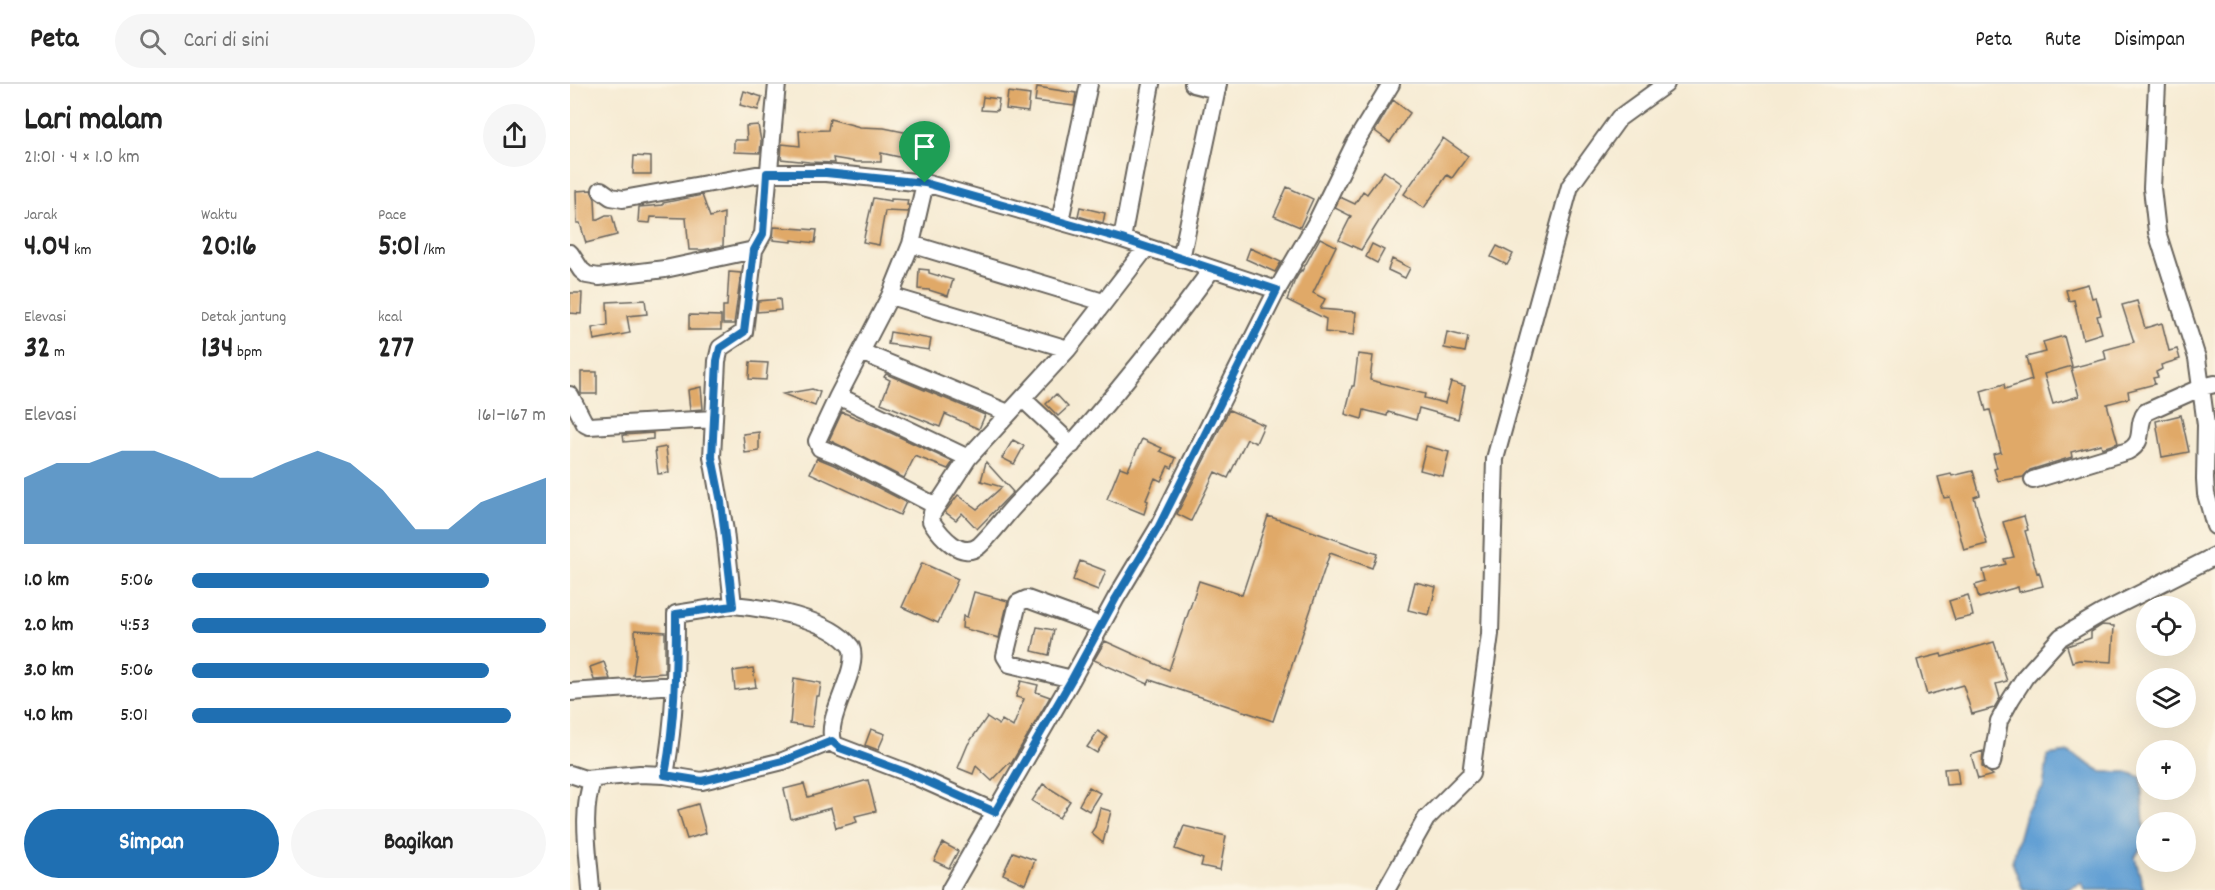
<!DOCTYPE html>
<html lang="id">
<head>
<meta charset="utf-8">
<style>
  :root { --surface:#fff; --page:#f6f6f6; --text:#222; --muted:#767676; --line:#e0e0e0; --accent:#1f6fb2 }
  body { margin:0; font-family:Dekko,sans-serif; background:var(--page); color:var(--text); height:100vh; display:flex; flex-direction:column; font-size:22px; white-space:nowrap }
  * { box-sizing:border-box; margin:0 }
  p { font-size:20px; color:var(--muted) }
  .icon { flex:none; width:33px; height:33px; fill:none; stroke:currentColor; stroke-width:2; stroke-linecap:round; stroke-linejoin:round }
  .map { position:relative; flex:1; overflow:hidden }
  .drawer { display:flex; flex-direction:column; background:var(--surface); width:570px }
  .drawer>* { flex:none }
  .controls { position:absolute; left:1566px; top:512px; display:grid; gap:12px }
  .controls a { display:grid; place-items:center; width:60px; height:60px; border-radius:50%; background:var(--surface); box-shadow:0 6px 24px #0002; font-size:30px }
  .pin { position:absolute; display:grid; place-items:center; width:51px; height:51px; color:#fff; margin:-62px -26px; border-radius:50% 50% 50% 0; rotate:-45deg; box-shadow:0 0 6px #0007 }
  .pin .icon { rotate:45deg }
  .round { display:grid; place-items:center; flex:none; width:63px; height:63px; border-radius:32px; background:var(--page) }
  .overview { display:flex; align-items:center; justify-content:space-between; height:102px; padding:0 24px }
  h1 { font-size:33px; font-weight:700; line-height:45px }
  .stats { display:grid; grid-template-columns:repeat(3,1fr); gap:9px; height:102px; padding:6px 24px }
  .stats div { display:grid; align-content:center }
  .stats b { font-size:30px; font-weight:700 }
  .stats small { font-size:16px; font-weight:400 }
  .stats p { font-size:16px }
  .chart { height:168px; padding:12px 24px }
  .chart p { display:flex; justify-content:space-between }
  .chart svg { width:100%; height:108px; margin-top:6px; fill:var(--accent); opacity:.7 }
  .primary-button { display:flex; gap:12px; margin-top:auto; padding:12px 24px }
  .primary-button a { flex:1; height:69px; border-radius:36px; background:var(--accent); color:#fff; font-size:24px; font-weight:700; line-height:69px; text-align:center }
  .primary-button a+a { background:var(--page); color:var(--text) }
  ul { padding:0 24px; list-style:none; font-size:20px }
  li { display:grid; grid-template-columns:96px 72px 1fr; align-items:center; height:45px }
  li i { height:15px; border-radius:8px; background:var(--accent) }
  header { display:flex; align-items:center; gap:36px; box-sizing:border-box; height:84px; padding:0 30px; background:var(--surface); border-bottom:2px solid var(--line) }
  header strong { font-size:28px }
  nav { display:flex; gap:33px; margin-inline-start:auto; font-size:21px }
  .search { width:420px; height:54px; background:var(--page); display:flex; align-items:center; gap:15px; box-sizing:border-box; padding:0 21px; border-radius:33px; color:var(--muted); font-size:22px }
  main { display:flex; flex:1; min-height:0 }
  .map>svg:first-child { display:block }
</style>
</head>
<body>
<header>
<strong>Peta</strong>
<div class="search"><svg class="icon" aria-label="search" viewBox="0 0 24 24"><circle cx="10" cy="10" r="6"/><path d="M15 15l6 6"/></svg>Cari di sini</div>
<nav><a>Peta</a><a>Rute</a><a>Disimpan</a></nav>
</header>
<main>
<section class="drawer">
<div class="overview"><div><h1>Lari malam</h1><p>21:01 · 4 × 1.0 km</p></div><a class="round"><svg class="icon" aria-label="share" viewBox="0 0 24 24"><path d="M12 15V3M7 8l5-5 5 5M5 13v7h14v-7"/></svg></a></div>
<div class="stats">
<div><p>Jarak</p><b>4.04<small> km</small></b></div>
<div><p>Waktu</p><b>20:16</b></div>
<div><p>Pace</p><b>5:01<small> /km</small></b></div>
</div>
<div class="stats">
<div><p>Elevasi</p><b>32<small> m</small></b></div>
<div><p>Detak jantung</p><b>134<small> bpm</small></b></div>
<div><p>kcal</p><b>277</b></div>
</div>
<div class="chart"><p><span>Elevasi</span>161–167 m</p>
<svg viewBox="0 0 160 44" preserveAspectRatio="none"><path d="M0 44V17L10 11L20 11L30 6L40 6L50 11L60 17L70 17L80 11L90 6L100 11L110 22L120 38L130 38L140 27L150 22L160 17V44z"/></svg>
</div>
<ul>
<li><b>1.0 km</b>5:06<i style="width:84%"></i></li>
<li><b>2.0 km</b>4:53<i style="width:100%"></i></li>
<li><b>3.0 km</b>5:06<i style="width:84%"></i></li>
<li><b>4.0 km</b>5:01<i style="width:90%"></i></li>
</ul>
<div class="primary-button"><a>Simpan</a><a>Bagikan</a></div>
</section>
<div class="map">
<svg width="1645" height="806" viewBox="0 0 1645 806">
  <rect width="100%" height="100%" fill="#fcf5e5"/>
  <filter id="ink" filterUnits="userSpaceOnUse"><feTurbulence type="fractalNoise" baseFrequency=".0167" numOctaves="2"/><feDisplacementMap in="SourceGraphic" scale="12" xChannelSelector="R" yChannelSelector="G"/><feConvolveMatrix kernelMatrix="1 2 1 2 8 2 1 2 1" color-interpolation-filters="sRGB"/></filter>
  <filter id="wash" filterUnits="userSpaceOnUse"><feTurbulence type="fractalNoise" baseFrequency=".008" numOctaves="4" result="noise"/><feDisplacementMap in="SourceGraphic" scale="24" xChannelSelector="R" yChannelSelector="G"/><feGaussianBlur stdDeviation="1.35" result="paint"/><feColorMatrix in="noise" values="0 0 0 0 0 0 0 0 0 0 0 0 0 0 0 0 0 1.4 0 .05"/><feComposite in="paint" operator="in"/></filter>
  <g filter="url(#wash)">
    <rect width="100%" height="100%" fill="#f6ebd3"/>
    <path fill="#63a0d4" stroke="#405e78" stroke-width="1.5" d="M1499,668L1532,688H1557L1571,693L1575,758L1565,773L1574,806H1515L1512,799L1496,806H1453L1442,778L1456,727L1473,704L1478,671Z"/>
    <g id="blocks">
      <path fill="#e0a967" d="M467,3L506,9L504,22L465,17Z
        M174,7L192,13L188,26L170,21Z
        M438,8L460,11L458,28L436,25Z
        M413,13L429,15L427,27L411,26Z
        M823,16L840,29L820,58L805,47Z
        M260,35L290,43L314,44L339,49L334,74L311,69V78H287L263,74L264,79L239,78L211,75L212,60L230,62L229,47L258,46Z
        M188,41L191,57L190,69L164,68V56H177L176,42Z
        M873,54L898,72L882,94L877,91L854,124L834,110Z
        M64,72L81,73V90H63Z
        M814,87L832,100L791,166L769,156L781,132L765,124L770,113L785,120L793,107L797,110Z
        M717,103L743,115L730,143L704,132Z
        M21,106L25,115L26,136L36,131H42L47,151L16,159L10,139H7L6,107Z
        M132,111L140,133L154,129L153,162L133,166H119L116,134L81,133L80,139L68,138L69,123L93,121V119Z
        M303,114L321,117V115L338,116L337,121H339L338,128L315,127L309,161L293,158Z
        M510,123L535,129L533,139L508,132Z
        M204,143L247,146L245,159L222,156V158L203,156Z
        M750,154L766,162L743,209L755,215L750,225L786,228L784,251L755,248L756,235L717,216L725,196L731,186L732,187Z
        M802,160L814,166L807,179L796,173Z
        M927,162L943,170L937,181L921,173Z
        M680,164L711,178L705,188L676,175Z
        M822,175L840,184L835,194L818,186Z
        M349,185L359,186V189L383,196L378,212L359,206L348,205Z
        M159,188L171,189L164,240H153V222H157Z
        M1518,200L1522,214L1526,213L1531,231L1527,232L1532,249L1513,255L1504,216L1499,217L1496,206Z
        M0,209H12L11,230L0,229Z
        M210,215L211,226L187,228L188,217Z
        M75,216L77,230L57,232L60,249L24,256L22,244L38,241L37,218Z
        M1567,217L1575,244L1592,239L1599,267L1607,265L1610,275L1591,281L1592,285L1586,288L1588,293L1583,294L1585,300L1558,307L1559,314L1537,320L1548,359L1532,364L1531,360L1501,368L1502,373L1460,386L1453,393L1428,397L1424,385L1427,384L1423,370L1431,368L1420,326L1416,327L1411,307L1434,300L1435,305L1462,296L1456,273L1476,268L1473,258L1494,252L1502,282L1474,290L1483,320L1509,312L1501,284L1536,275L1534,266L1564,258L1552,221Z
        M119,231L151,232V246H119Z
        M320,248L361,255L359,266L318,260Z
        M877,248L898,253L895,268L874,264Z
        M788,270L803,272L800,296L855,310L854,314L875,319L881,298L895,302L888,335L849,324L846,336L818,328L817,332L794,326L792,335L775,330L782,302H784Z
        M180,278L198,279L196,296L179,295Z
        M11,288H27V310H11Z
        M316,290L415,331L409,345L375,330L370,343L311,319L320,296L314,293Z
        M131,303L133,325L120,326L118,306Z
        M242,305L250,308L245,322L213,310Z
        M486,310L498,323L488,332L476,320Z
        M659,326L694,341L686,359L677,355L658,394L645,388L621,437L607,430Z
        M272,328L306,342L383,378L378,385L345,372L334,394L259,356Z
        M1611,331L1619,368L1592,373L1586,337Z
        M189,348V367L175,369L173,350Z
        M83,349V355L54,358L53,351Z
        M572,355L592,364L590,367L606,374L602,384L598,382L591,397L585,394L576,416L578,417L574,430L537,415L550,383L558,386Z
        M443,356L454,362L444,380L432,374Z
        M856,362L879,368L873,392L850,386Z
        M96,363L99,389L88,390L85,365Z
        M247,374L264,381L336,418L330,431L240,389Z
        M416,378L443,408L407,445L392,429L386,436L375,428L388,411L407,425L432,403L411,397Z
        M1403,387L1410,411L1404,413L1417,460L1394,466L1380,413L1374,414L1368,393L1381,390L1382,392Z
        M698,432L807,470L802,484L760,469L703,637L580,596L578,600L524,576L535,557L599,586L629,497L672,511Z
        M1454,432L1458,446L1455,447L1467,489L1469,488L1473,502L1449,508L1448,503L1409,514L1405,501L1416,498L1413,486L1436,480L1434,475L1444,473L1433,438Z
        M510,477L536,487L528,506L503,496Z
        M352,479L388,495L368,539L332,523Z
        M845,498L866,503L859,531L838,526Z
        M404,508L438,517L429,554L392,544L393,532L397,533Z
        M1398,511L1403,532L1385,536L1379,517Z
        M1532,541L1544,542L1542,578L1509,576L1502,578L1497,562L1521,554V548Z
        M467,543L484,546L479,571L462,567Z
        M65,546L95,548V589L63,591L66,570Z
        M1424,558L1437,597L1426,600L1430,614L1424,624L1402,630L1393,601L1357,611L1347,576L1371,570L1372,573Z
        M34,578L40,595L24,596L20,583Z
        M183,584L186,603L165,606L163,587Z
        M224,594L251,599L249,612H246L242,643L220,640Z
        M451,597L468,601L466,608L480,613L441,680L439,679L422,697L406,682L403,690L388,684L398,660L417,633L429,641L432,636L443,643L454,615L446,613Z
        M301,645L315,650L308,666L295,661Z
        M528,647L537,653L527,669L517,663Z
        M1413,667L1412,683L1423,691L1408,695L1401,671Z
        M1387,684L1389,700L1376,701L1374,685Z
        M298,696L306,727L285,732L287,738L266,744L261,724L221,735L214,705L234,700L238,713Z
        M473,700L500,717L489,734L462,717Z
        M519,703L530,709L519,727L509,721Z
        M128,720L136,749L117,755L108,726Z
        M530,724L541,727L533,759L521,749L525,743Z
        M614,742L656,752L650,786L631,782L633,775L605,765Z
        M373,759L388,767L379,784L364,777Z
        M443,768L465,776L455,800L433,790Z"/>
    </g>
  </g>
  <g filter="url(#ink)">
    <use href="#blocks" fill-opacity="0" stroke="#68645c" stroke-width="1.5"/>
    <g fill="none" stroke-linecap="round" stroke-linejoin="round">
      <defs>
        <path id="minor" d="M623,0L647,6
          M1587,0L1582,104L1587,148L1627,274L1636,341L1635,395L1636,410L1645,442
          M355,99L341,160L320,212L268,312L247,357L250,364L268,371L366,422
          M31,106L41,113L53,115L197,89H256L355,99L552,155L707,206
          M490,137L519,0
          M552,155L581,0
          M341,160L533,218
          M576,164L498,265L398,374L362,429L361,437C371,452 391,476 409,462C424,448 435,431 449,417C519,344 582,267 642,185
          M184,166L174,248L150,264L147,277L142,373L155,447L163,521C196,524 259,534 281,563C291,588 250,638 265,661L338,689L425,728
          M0,169L11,186L17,191L29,193L95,185L184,166L193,150L207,0
          M611,175L648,0
          M320,212L498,265
          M291,268L438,329
          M0,311L15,340L19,342L144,335
          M268,312L398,374
          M453,315L502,361
          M1463,396L1558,367C1577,357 1565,341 1576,328L1632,303L1645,300
          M502,595L440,580L435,572L448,519L457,515L531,542
          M0,608L106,601
          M1422,679L1429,637L1441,615L1455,593L1491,553L1532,529L1645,472
          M0,690L15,695L70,690L95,691L132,697L213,677L262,657
          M95,691C105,637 106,585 106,530L163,521
          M21,806C19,771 10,729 23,695
          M380,806L502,595L546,514L588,444L707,206L746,139L785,59L821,0
          M816,806L856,735L901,690L920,550L925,375L1000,102L1049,34L1096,0"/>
      </defs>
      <use href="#minor" stroke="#68645c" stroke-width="20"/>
      <use href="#minor" stroke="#fff" stroke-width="16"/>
    </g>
  </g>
  <g fill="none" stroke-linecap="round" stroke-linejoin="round" filter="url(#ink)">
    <defs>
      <path id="route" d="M197,89H256L355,99L552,155L707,206L588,444L546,514L502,595L425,728L338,689L270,664L262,657L213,677L132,697L95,691C105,637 106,585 106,530L163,522L151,418L142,373L147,277L150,264L174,248L184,166L193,150Z"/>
    </defs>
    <use href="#route" stroke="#fff" stroke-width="12"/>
    <use href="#route" stroke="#1f6fb2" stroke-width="8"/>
  </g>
</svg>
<div class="controls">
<a><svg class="icon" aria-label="locate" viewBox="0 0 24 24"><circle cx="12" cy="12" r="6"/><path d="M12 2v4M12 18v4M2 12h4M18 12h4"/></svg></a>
<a><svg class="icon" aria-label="layers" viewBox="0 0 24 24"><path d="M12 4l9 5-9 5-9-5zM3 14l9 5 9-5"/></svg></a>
<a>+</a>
<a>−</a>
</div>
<div class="pin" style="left:355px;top:99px;background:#1e9e55"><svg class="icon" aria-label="arrive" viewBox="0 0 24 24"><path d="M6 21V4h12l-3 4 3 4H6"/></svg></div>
</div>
</main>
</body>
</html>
